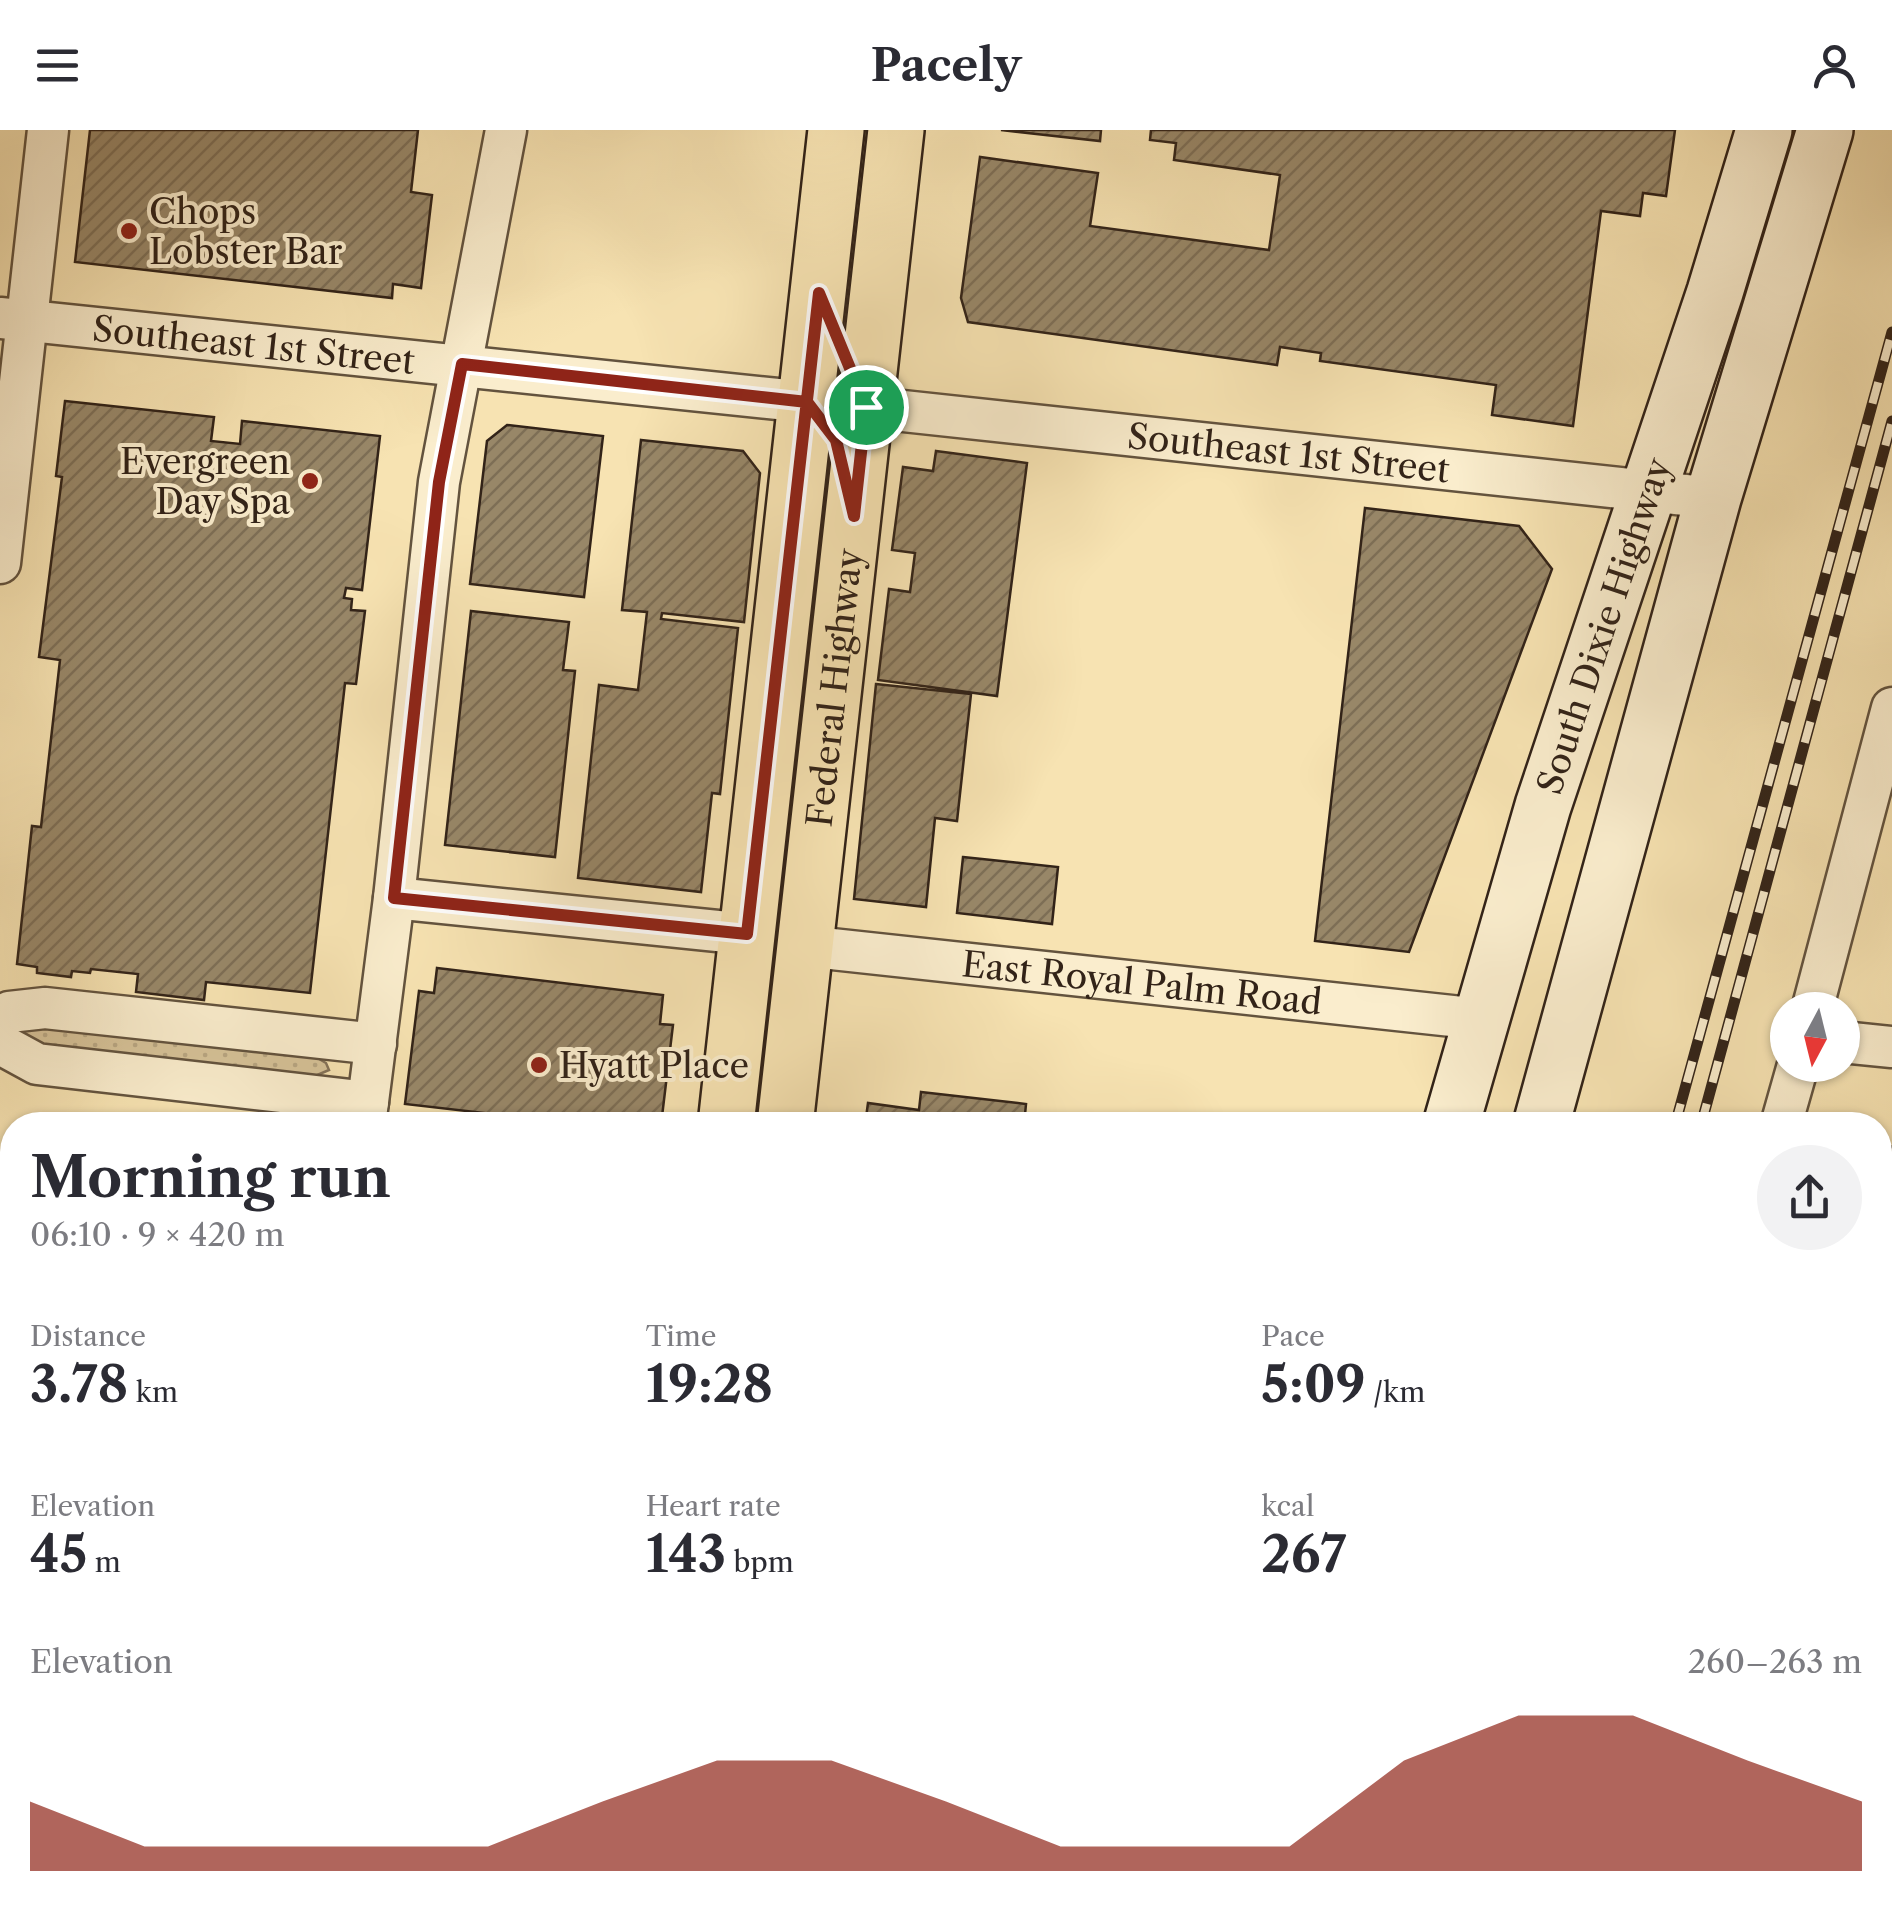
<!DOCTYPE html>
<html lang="en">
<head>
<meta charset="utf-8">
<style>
  :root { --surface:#fff; --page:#f2f2f3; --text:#2b2b33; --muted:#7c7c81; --accent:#8f2418 }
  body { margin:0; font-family:"Libre Caslon Text",serif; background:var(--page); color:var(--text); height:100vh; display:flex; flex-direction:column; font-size:38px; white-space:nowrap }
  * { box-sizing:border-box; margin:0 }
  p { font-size:32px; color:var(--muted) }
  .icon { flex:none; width:55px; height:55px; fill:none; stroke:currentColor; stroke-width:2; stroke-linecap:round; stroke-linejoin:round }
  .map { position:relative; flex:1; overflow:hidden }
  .side { position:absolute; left:0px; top:982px; width:1892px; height:812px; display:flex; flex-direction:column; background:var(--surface); border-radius:40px 40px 0 0; box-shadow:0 2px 8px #0004 }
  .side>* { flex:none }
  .needle { width:65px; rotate:187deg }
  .controls { position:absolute; left:1770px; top:862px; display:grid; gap:20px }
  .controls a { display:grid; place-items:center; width:90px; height:90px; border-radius:50%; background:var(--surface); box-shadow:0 2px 8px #0004; font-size:50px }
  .pin { position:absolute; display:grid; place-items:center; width:85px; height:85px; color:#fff; margin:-42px; border:5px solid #fff; border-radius:50%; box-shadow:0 2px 10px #0007 }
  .round { display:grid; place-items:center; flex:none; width:105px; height:105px; border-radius:52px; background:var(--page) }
  .headline { display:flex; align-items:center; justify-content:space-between; height:170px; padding:0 30px }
  h1 { font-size:55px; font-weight:800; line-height:75px }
  .figures { display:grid; grid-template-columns:repeat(3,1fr); gap:15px; height:170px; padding:10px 30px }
  .figures div { display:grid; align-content:center }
  .figures b { font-size:50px; font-weight:800 }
  .figures small { font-size:28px; font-weight:400 }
  .figures p { font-size:28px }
  .chart { height:280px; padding:20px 30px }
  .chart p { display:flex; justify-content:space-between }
  .chart svg { width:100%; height:180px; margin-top:10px; fill:var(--accent); opacity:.7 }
  header { display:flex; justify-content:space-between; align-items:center; height:130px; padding:0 30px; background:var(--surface); font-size:45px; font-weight:800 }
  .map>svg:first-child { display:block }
</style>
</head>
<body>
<header><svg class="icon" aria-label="menu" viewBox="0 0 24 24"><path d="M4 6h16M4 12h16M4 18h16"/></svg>Pacely<svg class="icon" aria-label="person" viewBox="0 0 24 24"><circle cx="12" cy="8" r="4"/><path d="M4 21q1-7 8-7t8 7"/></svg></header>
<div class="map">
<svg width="1892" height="1793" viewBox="0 0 1892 1793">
  <defs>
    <pattern id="grass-dots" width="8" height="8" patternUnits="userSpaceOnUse" patternTransform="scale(2.5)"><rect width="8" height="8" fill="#d6c298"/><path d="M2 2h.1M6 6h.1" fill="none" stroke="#b8a682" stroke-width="1.8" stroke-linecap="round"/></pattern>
    <pattern id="building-hatch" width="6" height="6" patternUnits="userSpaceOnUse" patternTransform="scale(2.5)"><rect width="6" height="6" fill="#988768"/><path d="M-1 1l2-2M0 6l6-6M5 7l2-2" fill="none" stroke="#7d6e55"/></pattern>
  </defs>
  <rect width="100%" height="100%" fill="#f7e3b2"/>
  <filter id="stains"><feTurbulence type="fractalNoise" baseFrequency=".002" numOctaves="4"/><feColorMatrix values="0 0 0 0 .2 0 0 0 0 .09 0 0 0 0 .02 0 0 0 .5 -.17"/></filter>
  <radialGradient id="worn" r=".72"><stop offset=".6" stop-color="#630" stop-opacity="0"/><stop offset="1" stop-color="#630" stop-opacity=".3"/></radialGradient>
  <path fill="url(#grass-dots)" stroke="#847258" stroke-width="2.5" d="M29,896L314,926L326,933L329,940L315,946H292L25,913L23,900Z
    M327,1782H608V1793H326Z"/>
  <path fill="url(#building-hatch)" stroke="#322318" stroke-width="2.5" d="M90,0H418L411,62L432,65L421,158L393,154L392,168L75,132Z
    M1001,0H1101L1100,11Z
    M1151,0H1675L1666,66L1643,63L1640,86L1601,81L1573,296L1492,285L1496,255L1320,231L1321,223L1280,217L1277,235L968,192L961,168L980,27L1098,43L1090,96L1269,120L1280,45L1174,30L1176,13L1150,10Z
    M65,271L214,287L211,311L240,314L242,291L380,306L362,460L346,458L344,468L352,469L351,480L365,481L356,554L345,553L310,863L206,852L204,870L136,862L138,844L91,839L90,843L72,841L71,847L37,843V837L17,834L32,696L41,697L60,530L39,527L62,347L56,346Z
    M507,295L603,306L584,467L470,454L487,311Z
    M641,310L743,321L760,343L744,492L662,483L661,489L738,498L720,664L712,663L701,762L578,748L599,555L638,560L647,482L622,480Z
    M936,321L1027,333L997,566L878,550L889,459L910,462L915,423L892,420L903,337L933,341Z
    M1365,378L1519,396L1552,439L1409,822L1315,811Z
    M471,481L569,492L563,540L575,541L555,727L445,715Z
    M876,554L971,564L957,691L935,688L926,777L854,769Z
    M963,727L1058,737L1052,794L957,783Z
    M437,838L663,865L660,894L673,895L661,995H518L519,987L405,974L419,861L434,863Z
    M921,962L1026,974L1024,995H865L868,973L919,980Z
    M12,1045V1160L0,1158Z
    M1880,1309L1892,1311V1376L1880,1375Z
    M0,1336L12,1337V1512L0,1511Z
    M1880,1557L1892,1558V1780L1880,1779Z
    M12,1707V1751H8Z
    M766,1782H868L867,1793H765Z
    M1071,1782H1118L1184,1791V1793H1069Z"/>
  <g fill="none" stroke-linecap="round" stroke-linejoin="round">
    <defs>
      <path id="lane" d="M1880,1025L1885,1026L1880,1050
        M1880,1172L1892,1174
        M1880,1251L1892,1253
        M1727,1782L1821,1793"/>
      <g id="street">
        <path id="s1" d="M0,188L807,272"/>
        <path id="s2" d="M866,277L1713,368"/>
        <path d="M0,433L48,0"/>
        <path d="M394,768L747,804"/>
        <path id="s3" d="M804,816L1480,889"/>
        <path d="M1812,880L1892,578"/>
        <path d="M9,882L45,878L376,914"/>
        <path d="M1842,912L1892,917"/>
        <path d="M4,916L37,934L368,972"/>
        <path d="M365,995L394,768L439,352L506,0"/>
        <path d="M1781,995L1798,935"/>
        <path d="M294,1793L295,1782"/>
        <path d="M1574,1793L1577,1782"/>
      </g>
      <g id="secondary">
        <path id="s4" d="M1451,995L1543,676L1715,162L1764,0"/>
        <path d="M1541,995L1713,368L1825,0"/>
        <path d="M0,1223L12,1225"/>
        <path d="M0,1279L12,1280"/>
        <path d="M1234,1793L1237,1782"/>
        <path d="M1326,1793L1329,1782"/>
      </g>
      <g id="primary">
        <path d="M726,995L836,0"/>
        <path id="s5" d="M785,995L896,0"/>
        <path d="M1880,1442L1892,1444"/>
        <path d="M1880,1507L1892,1508"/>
        <path d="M641,1793L642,1782"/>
        <path d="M704,1793L705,1782"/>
      </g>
    </defs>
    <use href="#lane" stroke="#63533e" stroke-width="25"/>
    <use href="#street" stroke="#63533e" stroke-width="45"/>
    <use href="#secondary" stroke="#322318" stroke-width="60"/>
    <use href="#primary" stroke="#322318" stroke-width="60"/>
    <path stroke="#322318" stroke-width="6" stroke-dasharray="2.5 5" stroke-linecap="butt" d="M468,1793L469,1782"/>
    <use href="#lane" stroke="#faedcd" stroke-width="20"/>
    <use href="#street" stroke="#faedcd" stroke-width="40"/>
    <use href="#secondary" stroke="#faedcd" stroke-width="55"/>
    <use href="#primary" stroke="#f7e3b2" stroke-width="55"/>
    <defs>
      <path id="rail" d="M1675,995L1892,202
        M1701,995L1892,291
        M1456,1793L1459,1782
        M1486,1793L1489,1782"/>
    </defs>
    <use href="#rail" stroke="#322318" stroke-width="11"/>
    <use href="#rail" stroke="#faedcd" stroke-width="8" stroke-dasharray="22" stroke-linecap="butt"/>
  </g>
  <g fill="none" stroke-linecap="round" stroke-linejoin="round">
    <defs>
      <path id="route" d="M866,277L819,163L747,804L394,768L439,352L462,234L807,272L836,310L854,386L866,277"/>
    </defs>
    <use href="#route" stroke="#fff" stroke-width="20"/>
    <use href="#route" stroke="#8f2418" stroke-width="12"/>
  </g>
  <g fill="#8f2418" stroke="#faedcd" stroke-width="4">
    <circle cx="129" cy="101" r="10"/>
    <circle cx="310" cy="351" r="10"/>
    <circle cx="539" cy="935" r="10"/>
  </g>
  <g text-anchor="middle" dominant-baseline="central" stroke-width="8" stroke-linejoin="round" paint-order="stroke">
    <g font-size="35" fill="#322318" stroke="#faedcd" text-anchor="start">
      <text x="149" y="81">Chops<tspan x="149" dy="40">Lobster Bar</tspan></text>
      <text x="290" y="331" text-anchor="end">Evergreen<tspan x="290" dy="40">Day Spa</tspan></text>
      <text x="559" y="935">Hyatt Place</text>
    </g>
    <g font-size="35" fill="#322318" stroke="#faedcd">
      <text stroke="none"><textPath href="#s1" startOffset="255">Southeast 1st Street</textPath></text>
      <text stroke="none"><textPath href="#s2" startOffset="425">Southeast 1st Street</textPath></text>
      <text stroke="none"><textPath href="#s4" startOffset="522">South Dixie Highway</textPath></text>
      <text stroke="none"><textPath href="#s5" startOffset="440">Federal Highway</textPath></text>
      <text stroke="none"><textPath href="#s3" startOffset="340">East Royal Palm Road</textPath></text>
    </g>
  </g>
  <rect width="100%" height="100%" filter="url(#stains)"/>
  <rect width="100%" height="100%" fill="url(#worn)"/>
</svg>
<div class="controls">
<a><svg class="needle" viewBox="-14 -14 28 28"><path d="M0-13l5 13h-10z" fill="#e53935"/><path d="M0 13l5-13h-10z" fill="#7c7c81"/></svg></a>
</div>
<div class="pin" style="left:866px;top:277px;background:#1e9e55"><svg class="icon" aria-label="arrive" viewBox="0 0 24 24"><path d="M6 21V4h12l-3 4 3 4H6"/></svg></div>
<section class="side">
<div class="headline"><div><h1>Morning run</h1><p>06:10 · 9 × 420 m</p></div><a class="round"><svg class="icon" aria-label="share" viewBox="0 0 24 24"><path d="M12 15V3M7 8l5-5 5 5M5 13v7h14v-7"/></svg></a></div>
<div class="figures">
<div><p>Distance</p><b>3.78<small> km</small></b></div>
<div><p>Time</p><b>19:28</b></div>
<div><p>Pace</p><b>5:09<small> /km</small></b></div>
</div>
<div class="figures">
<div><p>Elevation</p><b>45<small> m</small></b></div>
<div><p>Heart rate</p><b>143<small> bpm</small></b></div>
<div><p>kcal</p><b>267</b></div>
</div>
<div class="chart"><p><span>Elevation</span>260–263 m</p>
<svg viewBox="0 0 160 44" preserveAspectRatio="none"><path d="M0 44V27L10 38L20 38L30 38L40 38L50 27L60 17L70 17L80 27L90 38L100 38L110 38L120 17L130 6L140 6L150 17L160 27V44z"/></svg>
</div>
</section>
</div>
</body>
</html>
